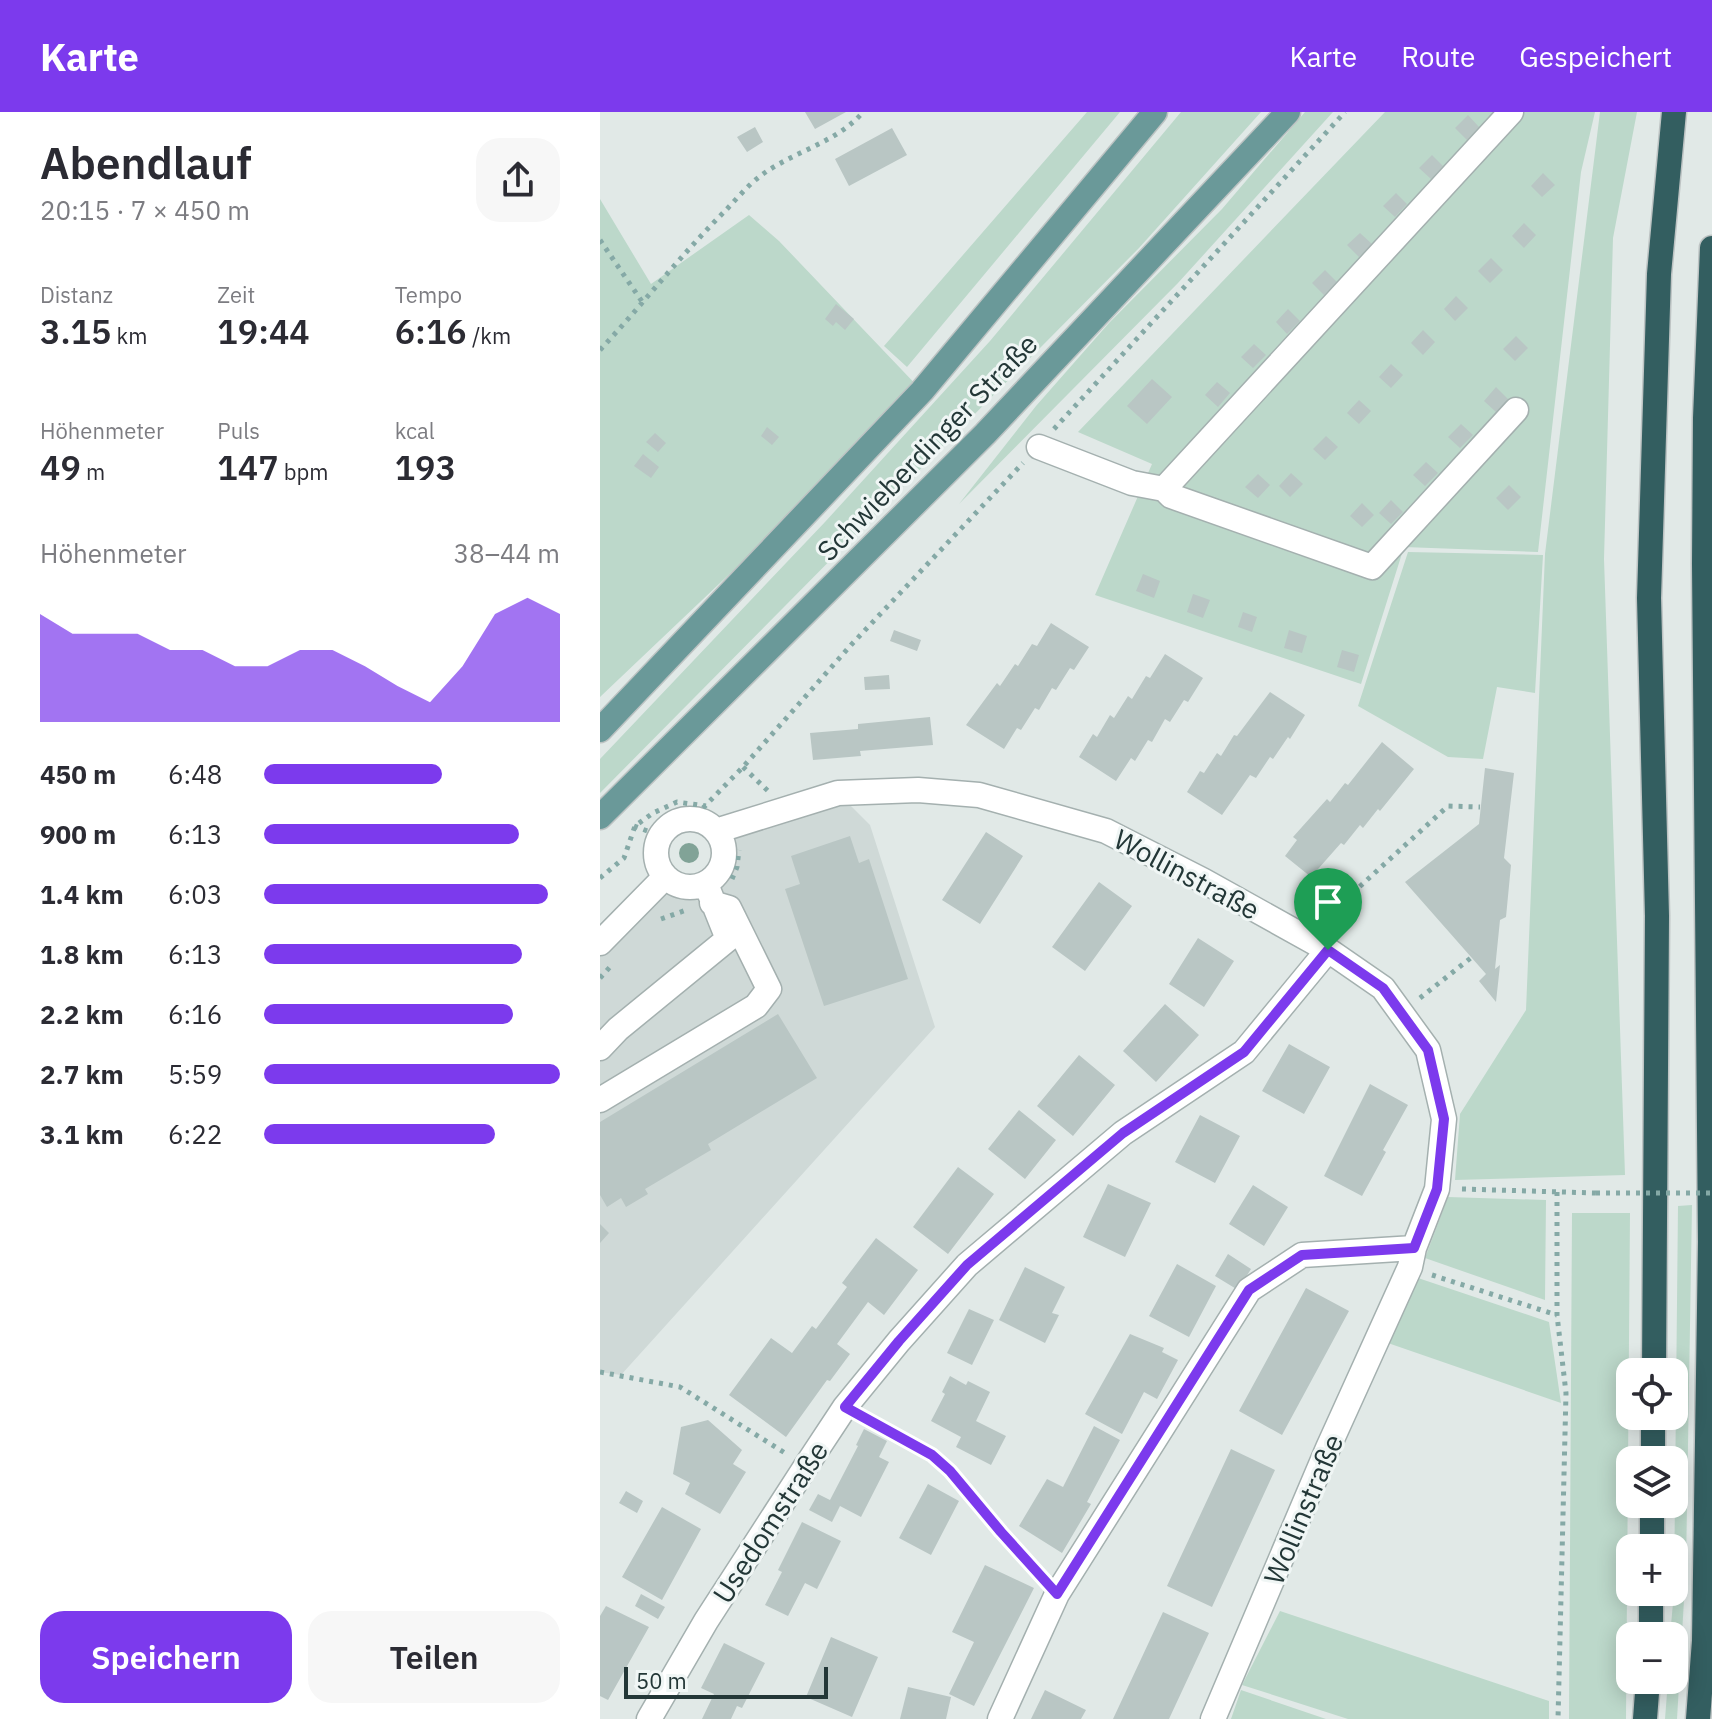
<!DOCTYPE html>
<html lang="de">
<head>
<meta charset="utf-8">
<style>
  :root { --surface:#fff; --page:#f7f7f7; --text:#2b2b33; --muted:#7c7c81; --accent:#7c3aed }
  body { margin:0; font-family:"IBM Plex Sans",sans-serif; background:var(--page); color:var(--text); height:100vh; display:flex; flex-direction:column; font-size:30px; white-space:nowrap }
  * { box-sizing:border-box; margin:0 }
  p { font-size:26px; color:var(--muted) }
  .icon { flex:none; width:44px; height:44px; fill:none; stroke:currentColor; stroke-width:2; stroke-linecap:round; stroke-linejoin:round }
  .map { position:relative; flex:1; overflow:hidden }
  .details { display:flex; flex-direction:column; background:var(--surface); width:600px }
  .details>* { flex:none }
  .buttons { position:absolute; left:1016px; top:1246px; display:grid; gap:16px }
  .buttons a { display:grid; place-items:center; width:72px; height:72px; border-radius:16px; background:var(--surface); box-shadow:0 4px 20px #0003; font-size:40px }
  .scale { position:absolute; left:24px; bottom:20px; width:204px; box-sizing:border-box; padding-left:8px; border:4px solid #233737; border-top:0; font-size:22px; line-height:28px; white-space:nowrap; color:#233737; -webkit-text-stroke:6px #f0f6f5; paint-order:stroke }
  .pin { position:absolute; display:grid; place-items:center; width:68px; height:68px; color:#fff; margin:-82px -34px; border-radius:50% 50% 50% 0; rotate:-45deg; box-shadow:0 0 8px #0007 }
  .pin .icon { rotate:45deg }
  .round { display:grid; place-items:center; flex:none; width:84px; height:84px; border-radius:24px; background:var(--page) }
  .head { display:flex; align-items:center; justify-content:space-between; height:136px; padding:0 40px }
  h1 { font-size:44px; font-weight:600; line-height:60px }
  .metrics { display:grid; grid-template-columns:repeat(3,1fr); gap:12px; height:136px; padding:8px 40px }
  .metrics div { display:grid; align-content:center }
  .metrics b { font-size:34px; font-weight:600 }
  .metrics small { font-size:22px; font-weight:400 }
  .metrics p { font-size:22px }
  .chart { height:224px; padding:16px 40px }
  .chart p { display:flex; justify-content:space-between }
  .chart svg { width:100%; height:144px; margin-top:8px; fill:var(--accent); opacity:.7 }
  .button { display:flex; gap:16px; margin-top:auto; padding:16px 40px }
  .button a { flex:1; height:92px; border-radius:24px; background:var(--accent); color:#fff; font-size:32px; font-weight:600; line-height:92px; text-align:center }
  .button a+a { background:var(--page); color:var(--text) }
  ul { padding:0 40px; list-style:none; font-size:26px }
  li { display:grid; grid-template-columns:128px 96px 1fr; align-items:center; height:60px }
  li i { height:20px; border-radius:10px; background:var(--accent) }
  header { display:flex; align-items:center; gap:48px; box-sizing:border-box; height:112px; padding:0 40px; background:var(--accent); color:#fff }
  header strong { font-size:38px }
  nav { display:flex; gap:44px; margin-inline-start:auto; font-size:28px }
  main { display:flex; flex:1; min-height:0 }
  .map>svg:first-child { display:block }
</style>
</head>
<body>
<header>
<strong>Karte</strong>
<nav><a>Karte</a><a>Route</a><a>Gespeichert</a></nav>
</header>
<main>
<section class="details">
<div class="head"><div><h1>Abendlauf</h1><p>20:15 · 7 × 450 m</p></div><a class="round"><svg class="icon" aria-label="share" viewBox="0 0 24 24"><path d="M12 15V3M7 8l5-5 5 5M5 13v7h14v-7"/></svg></a></div>
<div class="metrics">
<div><p>Distanz</p><b>3.15<small> km</small></b></div>
<div><p>Zeit</p><b>19:44</b></div>
<div><p>Tempo</p><b>6:16<small> /km</small></b></div>
</div>
<div class="metrics">
<div><p>Höhenmeter</p><b>49<small> m</small></b></div>
<div><p>Puls</p><b>147<small> bpm</small></b></div>
<div><p>kcal</p><b>193</b></div>
</div>
<div class="chart"><p><span>Höhenmeter</span>38–44 m</p>
<svg viewBox="0 0 160 44" preserveAspectRatio="none"><path d="M0 44V11L10 17L20 17L30 17L40 22L50 22L60 27L70 27L80 22L90 22L100 27L110 33L120 38L130 27L140 11L150 6L160 11V44z"/></svg>
</div>
<ul>
<li><b>450 m</b>6:48<i style="width:60%"></i></li>
<li><b>900 m</b>6:13<i style="width:86%"></i></li>
<li><b>1.4 km</b>6:03<i style="width:96%"></i></li>
<li><b>1.8 km</b>6:13<i style="width:87%"></i></li>
<li><b>2.2 km</b>6:16<i style="width:84%"></i></li>
<li><b>2.7 km</b>5:59<i style="width:100%"></i></li>
<li><b>3.1 km</b>6:22<i style="width:78%"></i></li>
</ul>
<div class="button"><a>Speichern</a><a>Teilen</a></div>
</section>
<div class="map">
<svg width="1112" height="1607" viewBox="0 0 1112 1607">
  <rect width="100%" height="100%" fill="#e1e9e7"/>
  <path fill="#cfd9d7" d="M238,681L270,713L335,915L21,1263L0,1260V831L65,765L75,772L90,776L106,772L120,758L124,745L122,729Z"/>
  <path fill="#bcd8ca" d="M487,0H520L307,255L284,234Z
    M581,0H661L539,136L0,681V647L225,410L390,229Z
    M705,0H733L578,171L359,392L436,294L509,211L622,97Z
    M785,0H995L981,60L938,440L804,435L761,572L495,483L552,352L478,320Z
    M1000,0H1037L1013,126L1004,447L1025,1063L855,1068L860,1002L926,898L945,442Z
    M0,87L51,172L149,103L179,129L322,279L0,585Z
    M808,440L943,443L935,581L897,575L883,647L848,645L758,594Z
    M848,1085L946,1088L945,1188L825,1146Z
    M1092,1093L1086,1454L1077,1607H1065L1068,1568H1074V1524H1070L1074,1480L1078,1094Z
    M972,1101H1030L1026,1607H969Z
    M818,1166L949,1210L961,1291L785,1230Z
    M680,1499L949,1589V1607H748L642,1573Z
    M641,1578L726,1607H631Z"/>
  <path fill="#b9c6c4" d="M205,0H246L215,17Z
    M868,3L879,15L867,28L855,16Z
    M155,15L163,30L147,40L137,25Z
    M292,16L307,43L249,74L235,47Z
    M832,43L843,54L831,67L819,56Z
    M943,61L955,73L942,85L931,74Z
    M796,81L807,92L795,105L783,94Z
    M924,111L936,123L924,136L912,124Z
    M760,121L772,132L759,145L747,133Z
    M891,146L903,158L890,171L878,159Z
    M725,158L737,170L724,183L712,171Z
    M856,184L868,196L855,209L844,197Z
    M236,192L254,207L245,218L236,210L233,214L225,207Z
    M688,197L700,209L687,222L676,210Z
    M823,218L835,230L823,243L811,231Z
    M916,224L928,236L915,249L903,237Z
    M654,232L666,243L653,256L641,245Z
    M791,252L803,263L791,276L779,265Z
    M552,267L572,285L547,312L527,294Z
    M617,270L630,281L618,295L605,283Z
    M896,275L908,287L896,300L884,289Z
    M759,288L771,299L759,312L747,301Z
    M861,312L873,323L860,336L848,325Z
    M167,315L179,325L172,333L161,324Z
    M55,321L66,331L58,340L46,330Z
    M726,324L738,335L725,348L713,337Z
    M43,342L59,355L51,366L34,354Z
    M826,350L838,361L825,374L813,363Z
    M691,361L703,372L690,385L679,374Z
    M658,362L670,373L658,386L645,375Z
    M909,373L921,385L908,398L896,386Z
    M791,388L803,400L791,412L779,401Z
    M762,391L774,403L762,415L750,404Z
    M543,462L560,469L554,486L536,479Z
    M593,482L610,488L603,506L587,500Z
    M643,500L657,505L652,520L638,515Z
    M451,511L489,535L474,558L470,556L456,578L452,576L439,598L435,596L421,618L417,616L404,637L366,613L397,571L400,574L415,552L418,554L432,532L437,534Z
    M294,518L321,528L317,539L290,529Z
    M689,518L707,524L702,541L684,536Z
    M742,538L759,543L754,560L737,555Z
    M565,542L603,566L588,590L584,588L570,610L565,607L552,630L548,628L535,649L531,646L516,669L479,645L493,622L497,625L510,603L514,606L528,584L532,587L546,564L550,566Z
    M289,563L290,577L265,578L264,565Z
    M670,580L705,603L690,627L688,625L673,647L670,645L656,666L650,663L622,703L587,680L600,659L604,661L617,641L621,644L634,623L637,624Z
    M330,605L333,633L260,639L261,644L213,648L210,621L258,617V612Z
    M782,630L814,657L780,699L778,697L763,716L760,713L744,733L741,731L711,765L685,744L697,728L693,725L727,687L730,690L745,671L748,673Z
    M885,656L914,661L904,746L911,753L906,805L900,808L895,857L900,853L896,890L879,869L886,862L805,770L879,712Z
    M386,720L423,744L380,812L342,788Z
    M250,724L259,751L269,747L308,867L224,894L185,777L200,772L191,744Z
    M499,770L532,794L485,859L452,835Z
    M598,826L634,849L604,895L569,872Z
    M565,892L599,923L556,970L523,939Z
    M178,902L217,966L108,1032L111,1038L45,1077L48,1082L26,1095L21,1086L7,1095L0,1083V1010Z
    M689,932L730,955L704,1002L662,979Z
    M479,943L515,973L473,1024L437,994Z
    M770,972L808,993L783,1038L786,1040L762,1084L724,1064Z
    M419,998L456,1028L425,1067L388,1037Z
    M600,1003L640,1024L615,1071L575,1050Z
    M358,1055L394,1082L348,1142L313,1115Z
    M508,1072L551,1091L525,1145L483,1125Z
    M653,1073L688,1095L664,1134L629,1112Z
    M0,1112L9,1121L0,1131Z
    M276,1126L318,1158L284,1203L268,1190L237,1232L250,1242L230,1269L227,1268L186,1325L129,1283L171,1226L192,1241L212,1214L216,1217L247,1175L242,1171Z
    M628,1142L651,1157L638,1178L615,1164Z
    M577,1152L616,1174L589,1225L549,1204Z
    M425,1155L465,1175L452,1201L459,1203L445,1231L399,1208Z
    M706,1176L749,1199L682,1323L639,1299Z
    M369,1197L394,1208L372,1253L347,1241Z
    M530,1222L564,1236L562,1240L578,1248L557,1287L544,1280L522,1322L485,1302Z
    M350,1264L366,1273L368,1269L390,1280L376,1309L406,1324L391,1353L356,1335L361,1325L331,1309L345,1282L342,1280Z
    M108,1308L142,1338L133,1352L146,1360L120,1402L85,1382L90,1371L73,1362L81,1315Z
    M494,1314L520,1328L487,1390L491,1392L462,1441L419,1414L447,1367L463,1375Z
    M264,1317L287,1329L279,1345L289,1350L261,1405L240,1394L232,1410L209,1398L218,1382L230,1388L258,1334L256,1333Z
    M631,1337L675,1358L612,1495L567,1474Z
    M328,1372L359,1389L331,1443L299,1426Z
    M26,1379L43,1389L37,1401L19,1391Z
    M62,1395L101,1417L62,1488L22,1465Z
    M202,1410L241,1429L217,1477L205,1471L188,1504L165,1493L182,1460L178,1458Z
    M385,1453L434,1476L374,1594L349,1582L374,1530L352,1520Z
    M41,1482L65,1495L58,1507L35,1494Z
    M6,1494L49,1515L8,1588L0,1584V1504Z
    M563,1500L609,1521L569,1607H513Z
    M231,1525L278,1545L252,1605L206,1585Z
    M124,1531L165,1551L142,1596L137,1594L131,1607H102L114,1582L101,1576Z
    M308,1575L351,1585L346,1607H300Z
    M445,1578L486,1598L481,1607H431Z"/>
  <g fill="none" stroke-linecap="round" stroke-linejoin="round">
    <defs>
      <path id="minor" d="M439,335L532,371L564,377L571,384L772,455L916,298
        M564,377L911,0
        M56 741a34 34 0 1 1 68 0a34 34 0 1 1-68 0Z
        M116,719L238,681L318,678L379,683L506,719L604,769L728,838L783,876L828,938L844,1007L837,1077L814,1136L810,1155L728,1336L613,1607
        M0,831L65,765
        M0,936L18,917L128,827L106,772
        M0,988L156,894L169,877L129,796L112,791
        M49,1607L106,1509L208,1351L245,1295L299,1229L367,1153L523,1021L644,940L728,838
        M400,1607L457,1482L649,1178L702,1143L814,1136"/>
      <path id="major" d="M0,618L322,279L555,0
        M0,705L385,322L688,0"/>
      <path id="highway" d="M1054,1260L1057,804L1049,486L1059,162L1074,0
        M1053,1348V1304
        M1052,1436V1392
        M1051,1524V1480
        M1045,1607L1048,1568
        M1098,1607L1104,1529L1110,1130L1104,452L1105,306L1112,136"/>
    </defs>
    <use href="#minor" stroke="#a4b0af" stroke-width="27"/>
    <use href="#major" stroke="#bdc3c3" stroke-width="27"/>
    <use href="#highway" stroke="#bdc3c3" stroke-width="27"/>
    <path stroke="#85a9a6" stroke-width="5" stroke-dasharray="4 6" stroke-linecap="butt" d="M0,128L43,191
      M0,238C42,193 80,144 124,100C135,89 146,75 159,65C191,40 237,31 263,0
      M454,317L745,0
      M143,655L168,679
      M103,696L143,655L251,533L423,351
      M34,714L61,724
      M0,766L24,746L35,714L53,701L77,690L106,694
      M132,767L137,755L139,738
      M61,807L89,797
      M732,813L734,798L848,694L880,695
      M0,866L10,855
      M820,886L872,845
      M862,1077L996,1081
      M957,1080V1203L966,1281L958,1607
      M832,1163L957,1203
      M0,1260L80,1275L185,1341
      M267,1306L332,1343L350,1359L441,1464"/>
    <use href="#minor" stroke="#fff" stroke-width="24"/>
    <use href="#major" stroke="#6a9999" stroke-width="24"/>
    <use href="#highway" stroke="#335e60" stroke-width="24"/>
    <path stroke="#85a9a6" stroke-width="5" stroke-dasharray="4 6" stroke-linecap="butt" d="M996,1081H1112"/>
  </g>
  <circle fill="#81a397" cx="89" cy="741" r="10"/>
  <g fill="none" stroke-linecap="round" stroke-linejoin="round">
    <defs>
      <path id="route" d="M728,838L783,876L828,938L844,1007L837,1077L814,1136L702,1143L649,1178L457,1482L401,1420L350,1359L332,1343L245,1295L299,1229L367,1153L523,1021L644,940Z"/>
    </defs>
    <use href="#route" stroke="#fff" stroke-width="16"/>
    <use href="#route" stroke="#7c3aed" stroke-width="10"/>
  </g>
  <g text-anchor="middle" dominant-baseline="central" stroke-width="6" stroke-linejoin="round" paint-order="stroke">
    <g font-size="28" fill="#233737" stroke="#f0f6f5">
      <text transform="translate(327 335) rotate(-46)">Schwieberdinger Straße</text>
      <text transform="translate(587 762) rotate(28)">Wollinstraße</text>
      <text transform="translate(703 1397) rotate(-67)">Wollinstraße</text>
      <text transform="translate(170 1410) rotate(-57)">Usedomstraße</text>
    </g>
  </g>
</svg>
<div class="buttons">
<a><svg class="icon" aria-label="locate" viewBox="0 0 24 24"><circle cx="12" cy="12" r="6"/><path d="M12 2v4M12 18v4M2 12h4M18 12h4"/></svg></a>
<a><svg class="icon" aria-label="layers" viewBox="0 0 24 24"><path d="M12 4l9 5-9 5-9-5zM3 14l9 5 9-5"/></svg></a>
<a>+</a>
<a>−</a>
</div>
<div class="scale">50 m</div>
<div class="pin" style="left:728px;top:838px;background:#1e9e55"><svg class="icon" aria-label="arrive" viewBox="0 0 24 24"><path d="M6 21V4h12l-3 4 3 4H6"/></svg></div>
</div>
</main>
</body>
</html>
